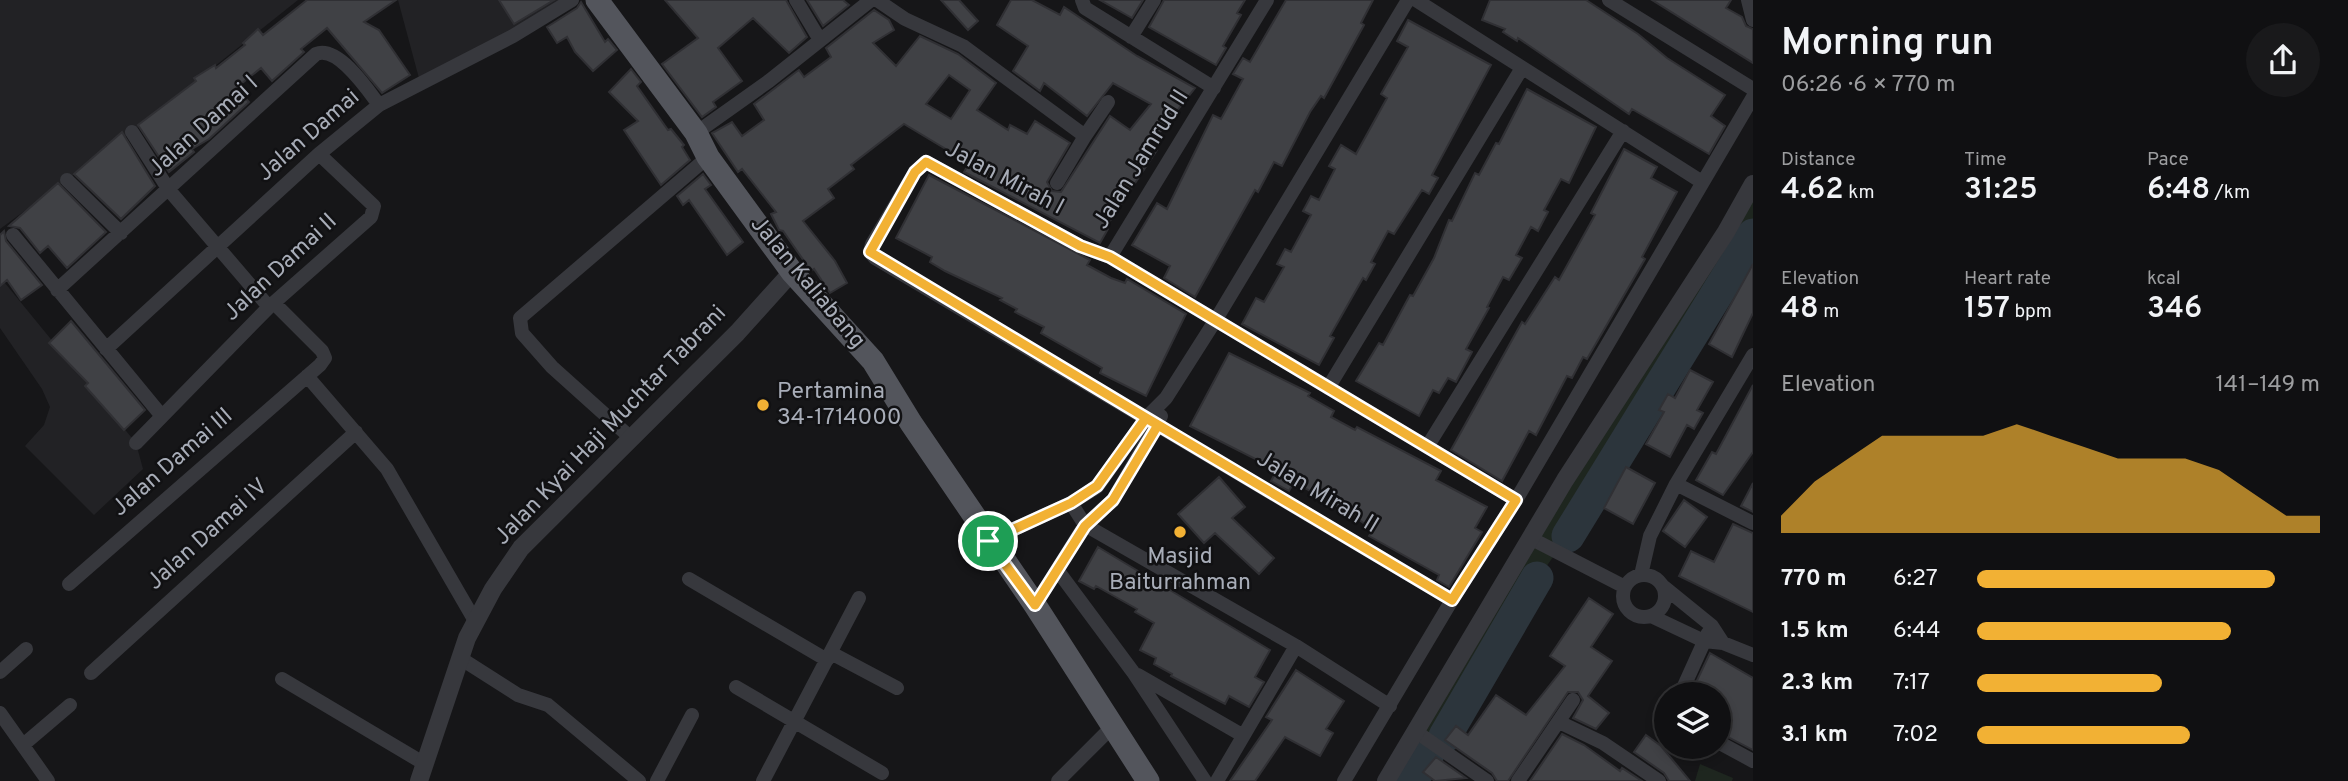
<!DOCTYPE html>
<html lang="en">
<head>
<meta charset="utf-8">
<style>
  :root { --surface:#101012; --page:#19191b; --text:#f1f3f6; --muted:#9c9d9f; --line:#303032; --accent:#f2b134 }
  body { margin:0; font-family:Overpass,sans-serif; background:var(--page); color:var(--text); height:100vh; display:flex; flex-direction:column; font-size:26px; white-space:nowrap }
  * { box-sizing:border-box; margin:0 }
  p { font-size:23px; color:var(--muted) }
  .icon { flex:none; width:38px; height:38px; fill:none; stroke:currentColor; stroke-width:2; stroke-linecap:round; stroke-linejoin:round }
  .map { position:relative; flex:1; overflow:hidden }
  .details { display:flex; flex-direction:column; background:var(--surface); width:595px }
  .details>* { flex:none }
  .tools { position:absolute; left:1654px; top:682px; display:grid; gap:14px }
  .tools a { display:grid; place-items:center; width:77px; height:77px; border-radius:50%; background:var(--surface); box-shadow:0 4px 10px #0003,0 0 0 2px var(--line); font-size:35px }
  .pin { position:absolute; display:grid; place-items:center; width:60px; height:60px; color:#fff; margin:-30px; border:4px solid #fff; border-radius:50%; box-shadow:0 2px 7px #0007 }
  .round { display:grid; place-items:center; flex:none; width:74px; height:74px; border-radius:37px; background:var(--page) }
  .overview { display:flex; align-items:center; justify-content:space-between; height:119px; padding:0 28px }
  h1 { font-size:38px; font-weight:600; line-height:52px }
  .metrics { display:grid; grid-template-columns:repeat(3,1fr); gap:10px; height:119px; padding:7px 28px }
  .metrics div { display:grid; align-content:center }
  .metrics b { font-size:30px; font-weight:600 }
  .metrics small { font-size:19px; font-weight:400 }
  .metrics p { font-size:19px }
  .chart { height:196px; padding:14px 28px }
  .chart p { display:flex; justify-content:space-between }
  .chart svg { width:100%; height:126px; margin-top:7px; fill:var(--accent); opacity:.7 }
  ul { padding:0 28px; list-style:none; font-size:23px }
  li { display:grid; grid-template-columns:112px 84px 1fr; align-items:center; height:52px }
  li i { height:18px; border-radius:9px; background:var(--accent) }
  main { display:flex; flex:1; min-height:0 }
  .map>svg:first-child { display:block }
</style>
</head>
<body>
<main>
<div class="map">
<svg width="1753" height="781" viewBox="0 0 1753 781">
  <rect width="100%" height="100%" fill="#161618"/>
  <path fill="#222225" d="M0,0H298L132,132L0,229Z
    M398,0H570L420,82Z
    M0,277L136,443L143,469L94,515L25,446L44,425L50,407L42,389L0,328Z"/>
  <path fill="#1e261f" d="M1753,184V235L1568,536L1536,581L1445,736L1411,781H1386Z
    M1700,764L1733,778L1732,781H1695Z"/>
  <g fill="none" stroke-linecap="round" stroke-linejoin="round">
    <path stroke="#2c353c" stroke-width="33" d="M1568,536L1753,235
      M1445,736L1537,578
      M1411,781L1427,757"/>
  </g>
  <path fill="#404145" stroke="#303034" stroke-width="2" fill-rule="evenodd" d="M307,0H396L364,22L379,30L410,75L382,93L327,28L301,49L304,52L272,81L261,68L236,88L249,102L209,139L192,149L194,152L169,172L138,125L196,81L194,78L215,65L216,68L245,45L243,43L258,29L263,35Z
    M499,0H554L514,24Z
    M665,0H786L807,37L789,53L753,18L718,48L742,81L713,102L716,107L702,117L662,64L698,38Z
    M807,0H843L849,5L823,26Z
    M941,0H959L978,21L968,30Z
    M1011,0H1032L1060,15L1064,7L1137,56L1195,88L1150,145L1157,150L1106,227L1108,229L1100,243L964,172L969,163L904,124L851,165L854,169L828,189L834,198L803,221L835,261L847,283L830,293L814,269L811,271L783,231L779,230L771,214L776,212L765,198L742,169L738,172L712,133L732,122L742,136L764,120L754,104L796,72L799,70L804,77L831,57L826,48L874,10L889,20L894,30L873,43L896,66L920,36L958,54L996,83L977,110L1008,130L1010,125L1027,134L1035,121L1070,143L1047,182L1052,191L1061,192L1110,116L1130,130L1151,104L1113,83L1087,116L1044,83L1040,91L1013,71L1028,46L997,25ZM949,75L970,90L951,119L926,104Z
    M1100,0H1143L1132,18Z
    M1164,0H1245L1237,13L1241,15L1223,46L1226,48L1216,65L1149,27Z
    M1286,0H1373L1361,23L1364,25L1324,98L1321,96L1310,112L1282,166L1274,162L1258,192L1255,190L1195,297L1164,278L1170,266L1132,245L1157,203L1167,209L1213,115L1221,119L1243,79L1233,74L1243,58L1250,62Z
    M1490,0H1586L1638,34L1667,58L1725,95L1711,116L1725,126L1709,154L1632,109L1629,114L1518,38L1517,41L1503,32L1505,29L1482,20Z
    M1652,0H1731L1726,8L1742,17L1746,26L1753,29V63Z
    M581,2L605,42L608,39L617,50L593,71L575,52L567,37L557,43L547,27L577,8Z
    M1408,20L1491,65L1432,175L1438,178L1429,194L1422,190L1394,234L1388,231L1371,262L1375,264L1366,280L1363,278L1330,336L1334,338L1319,365L1242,324L1256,298L1264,302L1284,267L1277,264L1285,249L1291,252L1311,215L1303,211L1311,196L1319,200L1335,169L1329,166L1341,145L1356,154L1387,98L1381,94L1408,47L1397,41Z
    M631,69L641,82L637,86L668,130L671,129L684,145L682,147L690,160L661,185L624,130L638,121L609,92Z
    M1527,89L1596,127L1569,183L1561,179L1544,210L1548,212L1538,231L1531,227L1516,255L1522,258L1509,280L1503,277L1487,307L1489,308L1466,349L1472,352L1456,382L1448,378L1439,393L1433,390L1419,416L1356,381L1379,343L1383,345L1410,295L1413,296L1434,258L1449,220L1452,221L1475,173L1479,175L1496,143L1499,144Z
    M122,132L155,186L121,219L74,174Z
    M1624,149L1657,167L1651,178L1677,192L1642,257L1645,259L1587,359L1583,357L1572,378L1567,376L1536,435L1529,431L1502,481L1451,450L1522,322L1525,324L1555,277L1559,280L1595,215L1591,213Z
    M703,174L711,185L705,189L743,242L727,255L689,200L683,205L677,196Z
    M929,175L1090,260L1087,265L1111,278L1125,283L1127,279L1186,314L1146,396L1100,373L1102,368L1041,333L1044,327L1015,312L1017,309L1000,300L1002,298L945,271L930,262L932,257L896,238Z
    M58,183L106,232L67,268L48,246L40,253L20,228L9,226Z
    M4,231L6,241L42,285L21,300L7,280L0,286V235Z
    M1753,264V313L1732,357L1709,344Z
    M71,321L145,410L124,430L85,386L88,383L49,343Z
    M1229,353L1310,393L1308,396L1334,411L1331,417L1355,430L1357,427L1441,471L1436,480L1487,507L1475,528L1482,532L1449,587L1437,580L1439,575L1369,536L1373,530L1351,514L1294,482L1289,491L1271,481L1277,470L1190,426Z
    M1690,370L1713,382L1697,410L1703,413L1694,429L1687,425L1670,457L1646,444L1664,412L1659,410L1668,394L1675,398Z
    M1753,385V452L1723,495L1696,480L1712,452L1716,454Z
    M1626,467L1655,483L1633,524L1604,508Z
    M1219,477L1245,507L1232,518L1274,558L1259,574L1215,533L1204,543L1178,514Z
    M1753,483V512L1741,506Z
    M1684,500L1707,517L1685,547L1663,531Z
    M1733,524L1753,533V612L1679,576L1691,551L1714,562Z
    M1098,547L1270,650L1255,677L1264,682L1249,707L1229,696L1225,704L1171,676L1172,674L1154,664L1156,658L1140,650L1154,623L1135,612L1137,609L1096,586L1094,589L1079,581Z
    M1589,598L1613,614L1591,647L1612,661L1588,696L1609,713L1596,729L1573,718L1583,700L1578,692H1568L1508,781H1497L1492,773L1445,740L1456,726L1468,735L1496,695L1526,715L1565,666L1550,656Z
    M1710,653L1753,678V750L1718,732V695H1698L1692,691Z
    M1296,670L1344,701L1326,729L1333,733L1320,756L1285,737L1255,781H1230L1272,720L1266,717Z
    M1562,734L1584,745L1620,771L1622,768L1642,781H1530Z
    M1646,735L1661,746L1690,781H1669L1664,773L1634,752Z
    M1436,757L1466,778L1435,781L1423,772Z"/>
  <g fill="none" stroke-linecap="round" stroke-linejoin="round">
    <path stroke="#37383d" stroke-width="14" d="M796,0L820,40
      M877,0L905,19L963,46L1085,136L1108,102
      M1082,0L1085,8L1214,88
      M1416,0L1702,182
      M1609,0L1753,89
      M1748,0L1753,20
      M1131,37L1154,0
      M132,132L169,190L269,307
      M696,133L769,81L871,0
      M67,180L121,233
      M1057,183L1085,136
      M13,235L161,415
      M1110,257L1267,0
      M57,290L316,54C338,45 368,90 379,105
      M106,349L319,154L379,105L513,36L572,0
      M1753,355L1676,484L1753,523
      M307,376L387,469L475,621
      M1328,388L1522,68
      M631,438L552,367L522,333L520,318L708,157
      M136,443L269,307L371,217L374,206L319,154
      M1427,447L1623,131
      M1071,503L1085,525L1296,646L1390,706
      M1532,539L1625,587
      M988,541L1071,503L1097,487L1146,418L1166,398L1215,321L1408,0
      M1058,571L1133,672L1205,781
      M1623 596a21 21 0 1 1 42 0a21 21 0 1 1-42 0Z
      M1641,575L1650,536L1676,484
      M689,579L827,660
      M69,584L320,365L325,358L322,351L274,303
      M1664,587L1712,626L1723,643
      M1452,600L875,258L870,252L872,244L915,172L926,162L1080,246L1110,257L1516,500
      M1035,605L1085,525L1113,500L1161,416
      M1651,616L1704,641L1723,643L1753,655
      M831,653L897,688
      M460,658L518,695L548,705L639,781
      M0,672L26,649
      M91,673L356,432
      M1138,675L1242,735
      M282,679L425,764
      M736,687L882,773
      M1680,695L1708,633
      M0,713L48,781
      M1559,722L1603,743L1659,781
      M1415,731L1487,781
      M1718,742L1753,761
      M23,745L70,705
      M657,781L692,715
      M763,781L859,598
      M1058,781L1112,727
      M1217,781L1296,646
      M1344,781L1452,600L1516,500L1753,97
      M1518,781L1573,700"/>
    <path stroke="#37383d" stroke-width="18" d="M419,781L467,638L493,589L521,548L737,333L792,272
      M1386,781L1565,480L1726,232L1753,184"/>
    <path stroke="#53555c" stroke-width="23" d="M597,0L696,133L708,157L792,272L873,361L911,423L1035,605L1148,781"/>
  </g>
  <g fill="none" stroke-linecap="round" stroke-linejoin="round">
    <defs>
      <path id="route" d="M988,541L1071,503L1097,486L1146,418L1158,425L1452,600L1516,500L1110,257L1080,246L926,162L915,172L870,252L1158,425L1113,500L1085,526L1035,605L988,541"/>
    </defs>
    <use href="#route" stroke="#fff" stroke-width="14"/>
    <use href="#route" stroke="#f2b134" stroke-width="9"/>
  </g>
  <g fill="#f2b134" stroke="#111113" stroke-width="2.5">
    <circle cx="763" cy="405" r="7"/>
    <circle cx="1180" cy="532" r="7"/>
  </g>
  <g text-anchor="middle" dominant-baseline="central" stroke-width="5" stroke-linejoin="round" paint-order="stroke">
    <g font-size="23" fill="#a8adb8" stroke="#111113">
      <text transform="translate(204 127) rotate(-42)">Jalan Damai I</text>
      <text transform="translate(309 136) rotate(-41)">Jalan Damai</text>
      <text transform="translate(1142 160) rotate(-58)">Jalan Jamrud II</text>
      <text transform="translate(1004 179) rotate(28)">Jalan Mirah I</text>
      <text transform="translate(281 268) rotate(-43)">Jalan Damai II</text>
      <text transform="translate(807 283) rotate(50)">Jalan Kaliabang</text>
      <text transform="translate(611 426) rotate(-46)">Jalan Kyai Haji Muchtar Tabrani</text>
      <text transform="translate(173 463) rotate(-41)">Jalan Damai III</text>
      <text transform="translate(1317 493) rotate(31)">Jalan Mirah II</text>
      <text transform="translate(208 535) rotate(-42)">Jalan Damai IV</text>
    </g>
    <g font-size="23" fill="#a8adb8" stroke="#111113" text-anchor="start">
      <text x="777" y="392">Pertamina<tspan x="777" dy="26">34-1714000</tspan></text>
      <text x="1180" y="557" text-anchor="middle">Masjid<tspan x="1180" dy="26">Baiturrahman</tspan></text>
    </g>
  </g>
</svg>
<div class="tools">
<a><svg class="icon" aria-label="layers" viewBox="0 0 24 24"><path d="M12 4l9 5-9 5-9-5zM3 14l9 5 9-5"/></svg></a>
</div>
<div class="pin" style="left:988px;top:541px;background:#1e9e55"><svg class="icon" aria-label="arrive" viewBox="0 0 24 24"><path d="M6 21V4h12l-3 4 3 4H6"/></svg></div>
</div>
<section class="details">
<div class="overview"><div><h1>Morning run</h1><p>06:26 · 6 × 770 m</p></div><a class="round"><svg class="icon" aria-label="share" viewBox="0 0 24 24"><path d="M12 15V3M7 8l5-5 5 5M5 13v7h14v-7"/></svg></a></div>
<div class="metrics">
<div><p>Distance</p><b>4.62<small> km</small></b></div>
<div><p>Time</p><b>31:25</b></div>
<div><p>Pace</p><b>6:48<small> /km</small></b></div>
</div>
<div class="metrics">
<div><p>Elevation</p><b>48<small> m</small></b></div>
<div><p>Heart rate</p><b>157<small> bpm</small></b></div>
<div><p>kcal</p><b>346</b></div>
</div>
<div class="chart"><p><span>Elevation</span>141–149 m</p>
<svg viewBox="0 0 160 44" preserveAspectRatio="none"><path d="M0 44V38L10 26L20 18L30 10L40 10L50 10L60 10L70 6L80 10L90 14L100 18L110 18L120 18L130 22L140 30L150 38L160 38V44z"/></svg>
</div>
<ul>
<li><b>770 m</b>6:27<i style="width:87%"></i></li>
<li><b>1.5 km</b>6:44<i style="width:74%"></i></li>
<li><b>2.3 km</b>7:17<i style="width:54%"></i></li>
<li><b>3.1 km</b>7:02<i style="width:62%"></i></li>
</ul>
</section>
</main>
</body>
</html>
